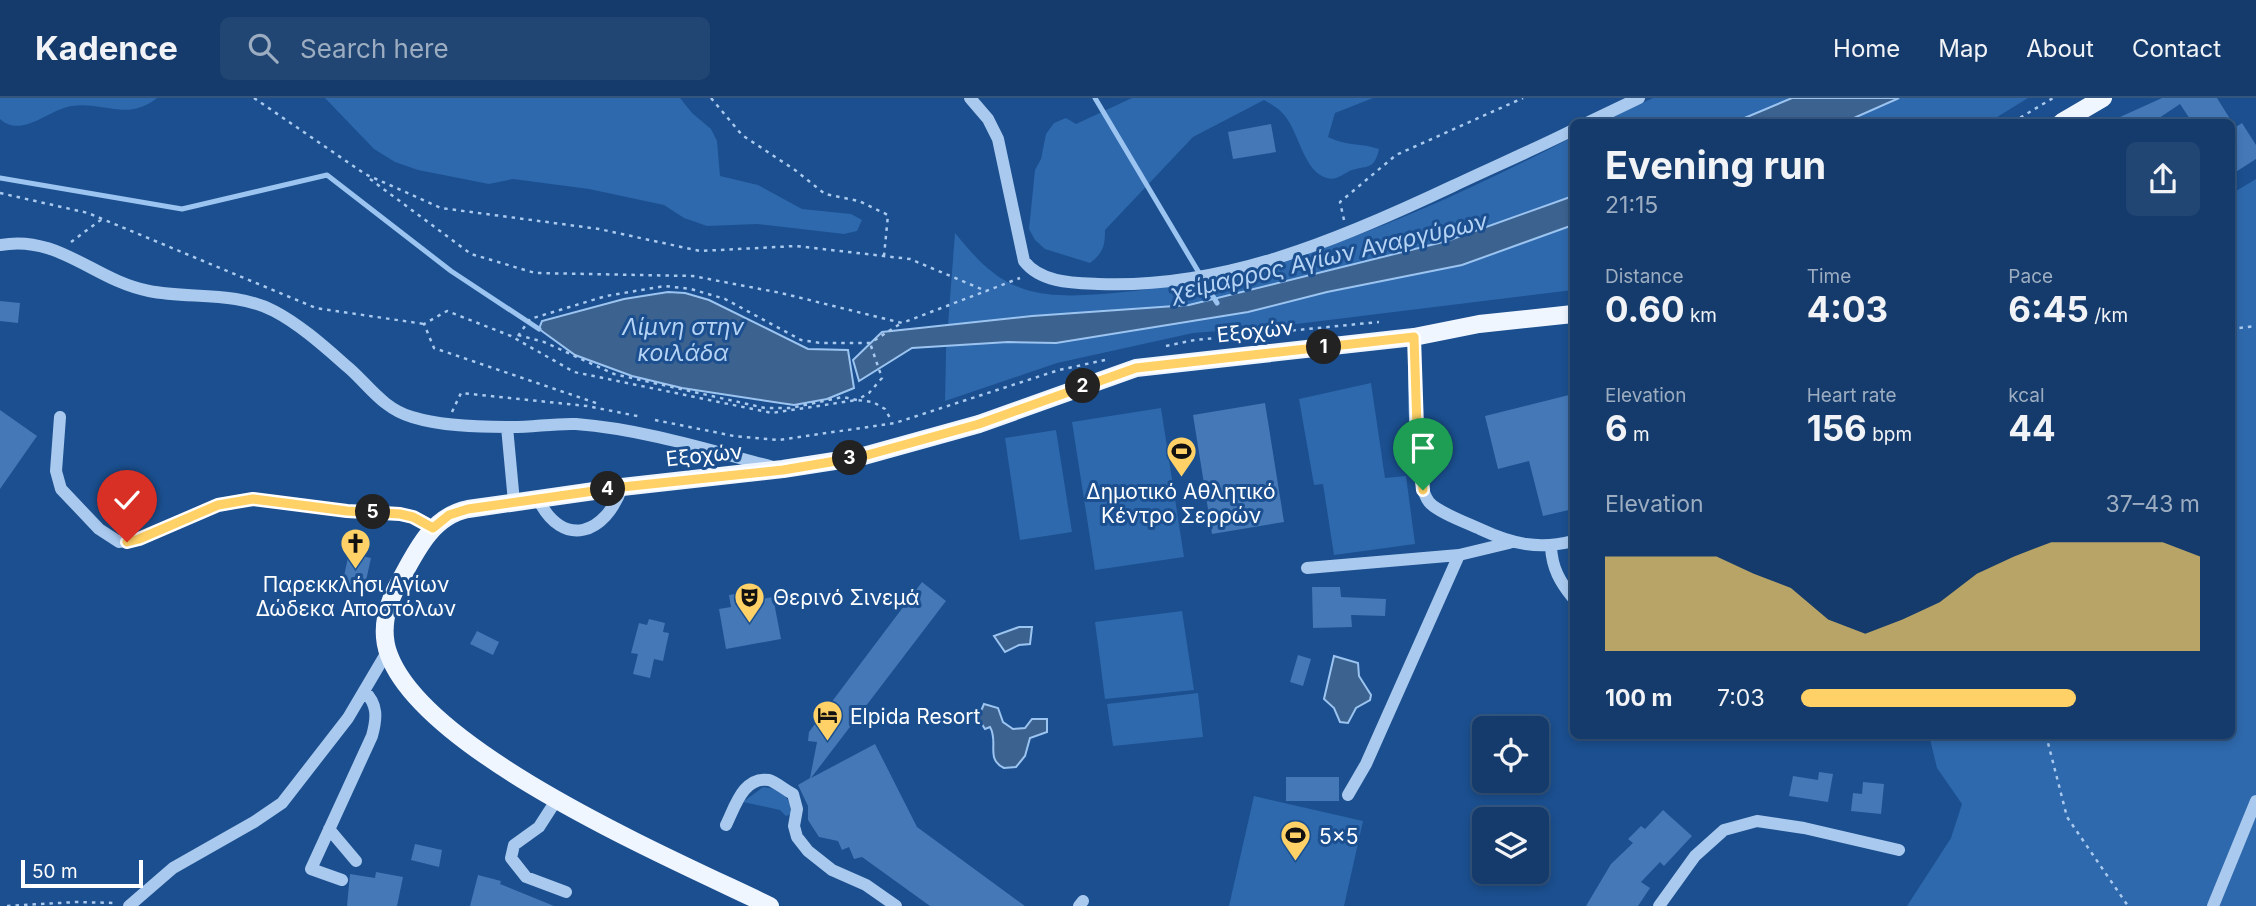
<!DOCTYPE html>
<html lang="en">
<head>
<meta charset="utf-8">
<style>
  :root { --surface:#143b6b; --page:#214673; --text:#f1f3f6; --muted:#9dadc1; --line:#33557e; --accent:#ffd166 }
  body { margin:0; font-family:Inter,sans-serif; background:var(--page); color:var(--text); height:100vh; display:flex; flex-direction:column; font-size:26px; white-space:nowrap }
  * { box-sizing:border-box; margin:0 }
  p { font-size:23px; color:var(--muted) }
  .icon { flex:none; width:38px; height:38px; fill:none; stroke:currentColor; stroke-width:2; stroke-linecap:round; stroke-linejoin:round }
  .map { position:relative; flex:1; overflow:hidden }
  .drawer { position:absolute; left:1570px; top:21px; width:665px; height:620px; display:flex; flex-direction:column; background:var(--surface); border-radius:10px; box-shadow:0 4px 10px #0003,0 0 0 2px var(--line) }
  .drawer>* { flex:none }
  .controls { position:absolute; left:1472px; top:618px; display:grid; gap:14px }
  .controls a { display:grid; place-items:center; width:77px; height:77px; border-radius:10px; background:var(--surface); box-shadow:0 4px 10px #0003,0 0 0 2px var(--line); font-size:35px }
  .scale { position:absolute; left:21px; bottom:18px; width:122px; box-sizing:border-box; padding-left:7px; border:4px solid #fff; border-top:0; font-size:19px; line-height:24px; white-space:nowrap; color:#fff; -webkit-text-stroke:5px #1b4f8f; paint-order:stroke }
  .pin { position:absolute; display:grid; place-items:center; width:60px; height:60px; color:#fff; margin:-72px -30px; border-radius:50% 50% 50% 0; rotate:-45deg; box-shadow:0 0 7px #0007 }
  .pin .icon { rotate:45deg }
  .km { position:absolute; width:35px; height:35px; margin:-18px; border-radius:50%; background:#222; color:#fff; font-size:19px; line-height:35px; text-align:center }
  .round { display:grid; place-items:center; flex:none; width:74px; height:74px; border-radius:10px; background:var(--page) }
  .summary { display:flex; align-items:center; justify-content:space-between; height:119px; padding:0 35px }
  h1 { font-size:38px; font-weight:700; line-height:52px }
  .stats { display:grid; grid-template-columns:repeat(3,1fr); gap:10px; height:119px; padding:7px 35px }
  .stats div { display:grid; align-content:center }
  .stats b { font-size:35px; font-weight:700 }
  .stats small { font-size:19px; font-weight:400 }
  .stats p { font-size:19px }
  .chart { height:196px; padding:14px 35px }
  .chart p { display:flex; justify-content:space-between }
  .chart svg { width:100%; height:126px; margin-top:7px; fill:var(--accent); opacity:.7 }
  ul { padding:0 35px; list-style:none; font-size:23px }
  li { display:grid; grid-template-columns:112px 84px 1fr; align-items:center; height:52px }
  li i { height:18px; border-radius:9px; background:var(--accent) }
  header { display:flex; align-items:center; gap:42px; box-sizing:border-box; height:98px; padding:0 35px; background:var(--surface); border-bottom:2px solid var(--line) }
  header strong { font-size:33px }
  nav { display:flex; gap:38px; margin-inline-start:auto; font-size:24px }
  .search { width:490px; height:63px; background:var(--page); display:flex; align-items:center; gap:18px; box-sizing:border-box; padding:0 24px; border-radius:10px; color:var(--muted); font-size:26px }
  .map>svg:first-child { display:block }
</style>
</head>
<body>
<header>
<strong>Kadence</strong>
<div class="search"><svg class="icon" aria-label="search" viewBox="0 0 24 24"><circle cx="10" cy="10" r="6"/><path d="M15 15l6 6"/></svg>Search here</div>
<nav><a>Home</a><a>Map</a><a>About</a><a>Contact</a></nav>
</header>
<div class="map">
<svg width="2256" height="808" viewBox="0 0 2256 808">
  <rect width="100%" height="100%" fill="#1b4f8f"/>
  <path fill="#2e69ad" d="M0,0H157C127,24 103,3 72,8C49,11 22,41 0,21Z
    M325,0H680L692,15L711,31L717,43L720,78L758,87L802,111L851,116L862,122L857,133L844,136L757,126L707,128L684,120L664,107L589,91L513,81L489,86L418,72L395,64L374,51Z
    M1132,0H1373L1335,15L1328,39C1345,48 1362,45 1379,51C1374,72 1369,67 1352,72C1344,75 1337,83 1327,80C1304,74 1299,35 1285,18C1280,11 1271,6 1264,2L1193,39L1105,132C1105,148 1103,155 1090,165L1045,151L1035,142L1029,131L1035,72L1041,61L1046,36L1054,25L1066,20L1076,26Z
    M1653,0H2028L1989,24H1601Z
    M1573,39V192L1272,229L1193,235L1057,265L945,303L946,253L955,135C975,159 993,181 1024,191C1054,201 1092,197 1124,194C1283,179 1433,111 1573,39Z
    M2256,81V808H1907L1951,740L1962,706L1937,670L1929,637H2231V96Z
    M1371,285L1385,380L1406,378L1415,446L1334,457L1323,386L1314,387L1299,301Z
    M1161,310L1184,459L1095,472L1072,324Z
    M1056,332L1072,434L1020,442L1005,340Z
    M1182,513L1194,592L1105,601L1095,524Z
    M1198,595L1203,639L1113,648L1107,606Z
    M763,689C781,691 790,697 791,716L786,718L780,712L743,704Z
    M1254,698L1363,723L1344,808H1229Z"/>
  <path fill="#3c6290" stroke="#9cc4f0" stroke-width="2" d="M1792,0H1899L1845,24H1735Z
    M1573,98V127L1462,167L1327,194L1248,214L1056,245L1008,244L912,250L859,283L853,262L882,234L1032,218L1189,207L1447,143Z
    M668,194L685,195L709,202L808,251L848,252L854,290L827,301L794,307L682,290L632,278L575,257L539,231L542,223L624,201Z
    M1019,529H1032L1030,546L1019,547L1005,554L994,538Z
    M1334,558L1358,565L1359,578L1371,597L1370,602L1356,610L1348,625L1340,624L1334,610L1324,601Z
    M984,606L998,610L1003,624L1013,631L1025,630L1032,621H1047V634L1030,640L1025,658L1016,669L1004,670C985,661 999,644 990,629L985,631L978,620Z"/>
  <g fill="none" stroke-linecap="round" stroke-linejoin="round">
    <path stroke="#9cc4f0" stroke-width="5" d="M1095,0L1217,205
      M0,80L182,111L327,77L451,173L539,231"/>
  </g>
  <path fill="#4478b7" d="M2162,0H2217L2232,24H2192L2180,6L2159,20L2162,24H2109Z
    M2242,25L2256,47V61L2231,77V32Z
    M1271,26L1276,54L1233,61L1228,34Z
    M0,203L20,205L18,225L0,223Z
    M1573,296V411L1543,418L1529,363L1498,371L1485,318Z
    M1265,305L1284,424L1212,436L1193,317Z
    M0,312L37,338L0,391Z
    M349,455L371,460L364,492L342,487Z
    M922,484L946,503L811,680L875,646L917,729L1025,808H930L862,759L854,761L849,749L842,752L838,743L819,739L808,722V708L798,687L810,680L817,644L808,643L809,634Z
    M1312,489H1340L1341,499L1386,501L1385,518L1351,517L1352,529L1313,530Z
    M749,494L751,503L773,499L781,541L726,551L719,511L731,509L729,497Z
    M649,521L665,525L663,534L669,535L663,563L654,561L650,580L633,576L638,556L631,555L639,525L647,527Z
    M477,533L499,544L493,557L470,546Z
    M1298,557L1311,561L1303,588L1290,584Z
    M1819,674L1833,676L1828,704L1789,698L1793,678L1818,682Z
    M1286,679H1339V703H1286Z
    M1863,684L1884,686L1881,716L1851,713L1853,695L1862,696Z
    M1663,712L1692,738L1664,768L1660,764L1641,784L1650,790L1638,808H1586L1611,766L1633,745L1628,741L1641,728L1645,731Z
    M415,746L442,752L439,769L411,762Z
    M376,774L403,779L397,808H347L350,776L375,780Z
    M478,777L501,783L500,786L554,808H470Z"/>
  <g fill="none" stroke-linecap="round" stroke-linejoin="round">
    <path stroke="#a9c9ee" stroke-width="2.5" stroke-dasharray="3.5 5" stroke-linecap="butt" d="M254,0L365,76L441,110L599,131L700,153L796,148L910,161L986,193L1020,180
      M711,0L742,37L795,72L825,96L859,103L888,117L884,158
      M2013,24L2053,0
      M370,81L471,156L535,175L693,178L781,195L902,225L986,193
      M0,95L88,115L316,210L424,226
      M1344,122L1340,104L1396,57L1523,0
      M71,144L102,121
      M2231,231L2256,228
      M518,237L544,244L614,276L765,310H790L843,299L857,302L869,295L882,280L870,245
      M518,238L530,221L606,198L665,188L691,191L725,201L801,242L820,245H870L900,226
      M1166,248L1195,242L1379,224
      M596,305L434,250L424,226L447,213L511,238L574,274L772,315L857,302L873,304L885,311L890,320
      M452,314L461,295L587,308L642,319
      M655,322L734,338L779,342L895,325L1059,272L1105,262
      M2046,637L2067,719L2128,808
      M7,808L77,804L115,805"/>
    <path stroke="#a9c9ee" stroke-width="12" d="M970,0L988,21L998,41L1024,163C1041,185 1073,185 1098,186C1224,191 1341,141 1453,88C1493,69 1533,52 1573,32
      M1589,24L1639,0
      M0,147C59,136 95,183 149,193C189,201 236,193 274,213C301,227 327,251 350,271C370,289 384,311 412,319C441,328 476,329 507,329C529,330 553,325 576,326C642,331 709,352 773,369
      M1414,239C1415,272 1411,381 1429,404C1437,414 1467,425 1480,431C1512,446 1539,452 1573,443
      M60,319L56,373L61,391L99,431L119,444L139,441L218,407L253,401L347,413L400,416L420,422L433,430
      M507,329L514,404
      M538,401C563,452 606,436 622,389
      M1551,449C1552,470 1560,484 1573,500
      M1307,470L1459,457L1509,445
      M1348,697L1366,666L1459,457
      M557,701L539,729L514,747L511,760L526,779L566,794
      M726,727C735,709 743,678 769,682C776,684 785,692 793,696L797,711L794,728L797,739L808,753L832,772L866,787L896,808
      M329,731L356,763
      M342,782L311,771L372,638C377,620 378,606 364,593
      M129,808L173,770L254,724L282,705L348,620L387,554
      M1079,808L1083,803
      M1659,808L1695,758L1724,732L1757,723L1804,730L1899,752
      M2213,808L2256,703"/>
    <path stroke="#f0f6ff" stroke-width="18" d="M2062,24L2103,0
      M770,808C675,762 426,656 389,557C379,531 388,503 401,481C417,451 433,418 468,411L622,389L783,371L860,359L979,326L1136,270L1414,239L1479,226L1573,216"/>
  </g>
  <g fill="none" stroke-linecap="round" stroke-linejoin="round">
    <defs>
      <path id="route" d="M127,444L139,441L218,407L253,401L347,413L400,416L413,419L433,430L449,417L468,411L622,389L783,372L860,359L979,326L1136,270L1414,239L1417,330L1423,392"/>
    </defs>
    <use href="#route" stroke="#fff" stroke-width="14"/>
    <use href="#route" stroke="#ffd166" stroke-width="9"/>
  </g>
  <defs>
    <symbol id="stadium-pin" viewBox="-11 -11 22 30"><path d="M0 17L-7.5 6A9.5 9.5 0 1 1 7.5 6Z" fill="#ffd166" stroke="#1b4f8f"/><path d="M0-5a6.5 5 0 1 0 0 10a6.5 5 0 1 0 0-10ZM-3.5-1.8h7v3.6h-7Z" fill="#111"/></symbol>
    <symbol id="church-pin" viewBox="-11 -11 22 30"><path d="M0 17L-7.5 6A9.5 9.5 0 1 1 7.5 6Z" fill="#ffd166" stroke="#1b4f8f"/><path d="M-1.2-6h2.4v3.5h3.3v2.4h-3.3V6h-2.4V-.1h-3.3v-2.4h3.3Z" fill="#111"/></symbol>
    <symbol id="theatre-pin" viewBox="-11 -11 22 30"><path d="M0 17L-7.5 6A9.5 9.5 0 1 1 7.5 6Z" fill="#ffd166" stroke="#1b4f8f"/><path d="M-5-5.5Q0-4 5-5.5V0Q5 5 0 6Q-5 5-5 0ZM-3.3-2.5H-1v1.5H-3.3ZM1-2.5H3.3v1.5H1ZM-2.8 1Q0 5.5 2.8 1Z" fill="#111"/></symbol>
    <symbol id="hotel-pin" viewBox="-11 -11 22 30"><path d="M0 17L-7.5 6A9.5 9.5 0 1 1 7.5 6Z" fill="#ffd166" stroke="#1b4f8f"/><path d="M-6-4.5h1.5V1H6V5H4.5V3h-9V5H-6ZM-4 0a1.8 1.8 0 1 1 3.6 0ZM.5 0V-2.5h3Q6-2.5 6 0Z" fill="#111"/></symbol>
  </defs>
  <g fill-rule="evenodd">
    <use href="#stadium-pin" x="1164" y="336" width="35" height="47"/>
    <use href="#church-pin" x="338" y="428" width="35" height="47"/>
    <use href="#theatre-pin" x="732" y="482" width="35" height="47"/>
    <use href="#hotel-pin" x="810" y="600" width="35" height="47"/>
    <use href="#stadium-pin" x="1278" y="720" width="35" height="47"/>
  </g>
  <g text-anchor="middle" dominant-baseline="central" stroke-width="6" stroke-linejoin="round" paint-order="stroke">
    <g font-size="21" fill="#fff" stroke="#1b4f8f">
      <text transform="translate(1255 233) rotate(-6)">Εξοχών</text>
      <text transform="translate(704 357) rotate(-6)">Εξοχών</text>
    </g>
    <g font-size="21" fill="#fff" stroke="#1b4f8f" text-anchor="start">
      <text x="1181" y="393" text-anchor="middle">Δημοτικό Αθλητικό<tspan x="1181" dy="24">Κέντρο Σερρών</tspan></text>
      <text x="356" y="486" text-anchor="middle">Παρεκκλήσι Αγίων<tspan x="356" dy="24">Δώδεκα Αποστόλων</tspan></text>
      <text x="773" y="499">Θερινό Σινεμά</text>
      <text x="850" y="618">Elpida Resort</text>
      <text x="1319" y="738">5x5</text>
    </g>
    <g font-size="23" font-style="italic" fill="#b5d3f5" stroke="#1b4f8f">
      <text transform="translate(1329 159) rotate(-13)">χείμαρρος Αγίων Αναργύρων</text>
      <text x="683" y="229">Λίμνη στην<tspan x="683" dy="26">κοιλάδα</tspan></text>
    </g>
  </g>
</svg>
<div class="controls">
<a><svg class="icon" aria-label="locate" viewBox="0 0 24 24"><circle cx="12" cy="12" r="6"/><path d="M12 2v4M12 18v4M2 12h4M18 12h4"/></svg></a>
<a><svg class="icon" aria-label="layers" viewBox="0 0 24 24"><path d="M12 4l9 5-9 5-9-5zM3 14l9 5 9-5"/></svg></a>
</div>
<div class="scale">50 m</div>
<div class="pin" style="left:1423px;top:392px;background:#1e9e55"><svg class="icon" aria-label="arrive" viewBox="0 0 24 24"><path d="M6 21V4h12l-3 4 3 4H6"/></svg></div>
<div class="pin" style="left:127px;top:444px;background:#d93025"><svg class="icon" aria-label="check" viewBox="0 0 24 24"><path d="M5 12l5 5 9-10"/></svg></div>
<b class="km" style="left:1324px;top:249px">1</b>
<b class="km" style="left:1083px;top:288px">2</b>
<b class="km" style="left:850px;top:360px">3</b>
<b class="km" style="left:608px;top:391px">4</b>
<b class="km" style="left:373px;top:414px">5</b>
<section class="drawer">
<div class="summary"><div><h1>Evening run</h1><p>21:15</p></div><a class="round"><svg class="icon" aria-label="share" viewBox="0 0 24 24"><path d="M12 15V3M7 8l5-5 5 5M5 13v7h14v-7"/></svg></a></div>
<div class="stats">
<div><p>Distance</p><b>0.60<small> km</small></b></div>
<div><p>Time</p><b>4:03</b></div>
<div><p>Pace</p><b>6:45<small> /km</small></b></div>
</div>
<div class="stats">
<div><p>Elevation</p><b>6<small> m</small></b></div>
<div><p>Heart rate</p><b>156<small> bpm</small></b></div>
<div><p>kcal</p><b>44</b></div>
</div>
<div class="chart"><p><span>Elevation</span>37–43 m</p>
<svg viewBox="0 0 160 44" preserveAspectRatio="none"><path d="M0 44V11L10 11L20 11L30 11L40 17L50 22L60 33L70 38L80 33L90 27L100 17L110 11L120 6L130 6L140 6L150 6L160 11V44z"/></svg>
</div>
<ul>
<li><b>100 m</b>7:03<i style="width:69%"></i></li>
</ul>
</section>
</div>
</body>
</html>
